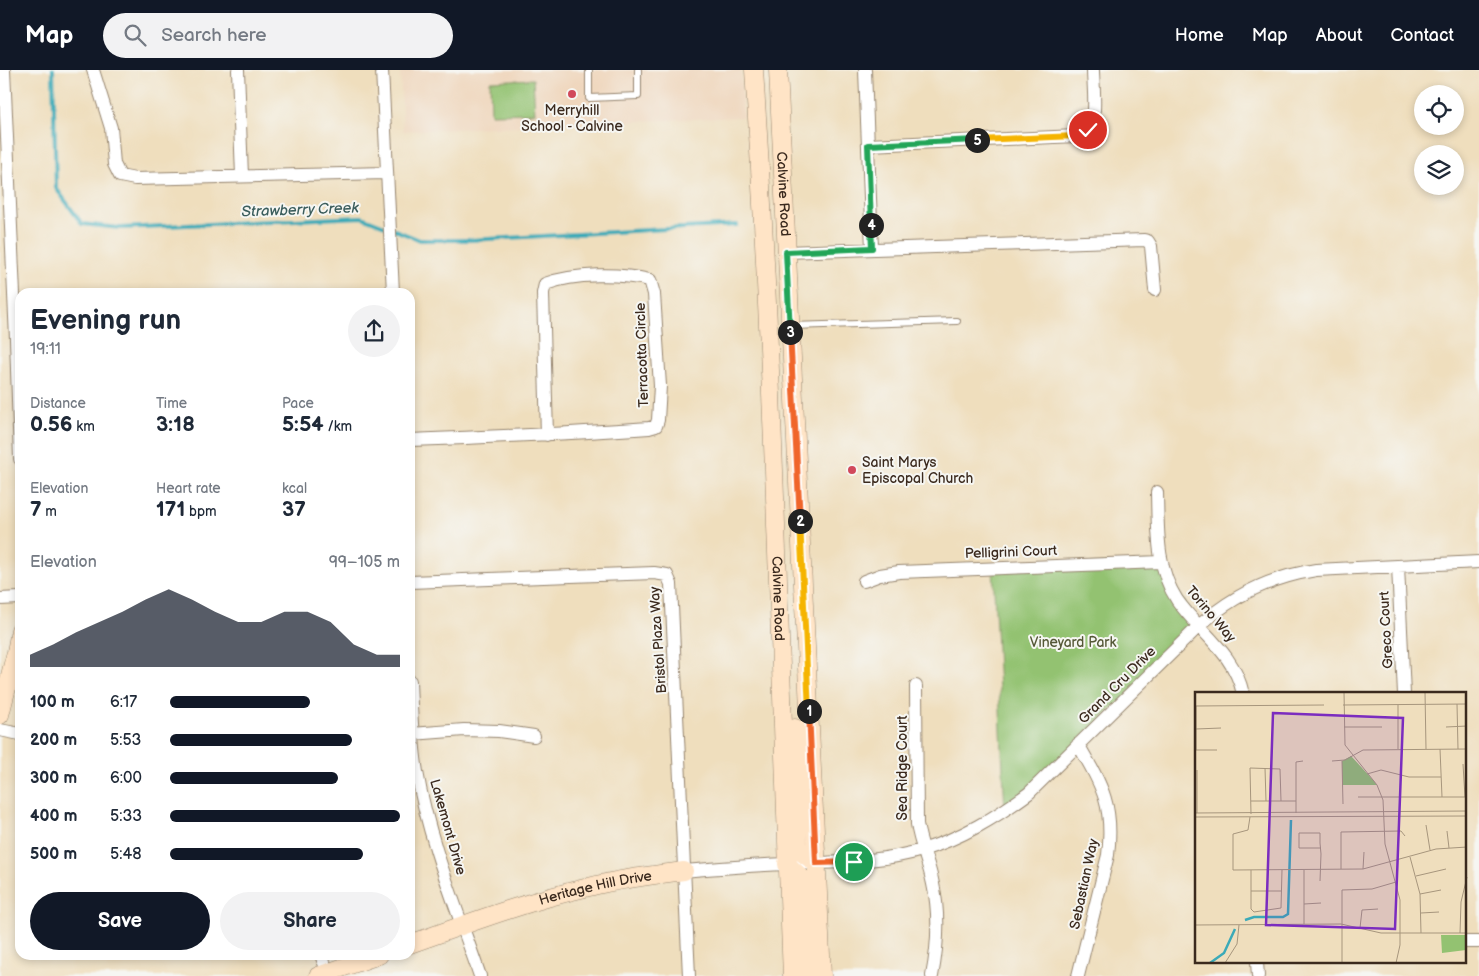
<!DOCTYPE html>
<html lang="en">
<head>
<meta charset="utf-8">
<style>
  :root { --surface:#fff; --page:#f2f2f3; --text:#1f2937; --muted:#747a83; --accent:#111827 }
  body { margin:0; font-family:"Balsamiq Sans",sans-serif; background:var(--page); color:var(--text); height:100vh; display:flex; flex-direction:column; font-size:19px; white-space:nowrap }
  * { box-sizing:border-box; margin:0 }
  p { font-size:16px; color:var(--muted) }
  .icon { flex:none; width:28px; height:28px; fill:none; stroke:currentColor; stroke-width:2; stroke-linecap:round; stroke-linejoin:round }
  .map { position:relative; flex:1; overflow:hidden }
  .drawer { position:absolute; left:15px; top:218px; width:400px; height:672px; display:flex; flex-direction:column; background:var(--surface); border-radius:15px; box-shadow:0 2px 8px #0003 }
  .drawer>* { flex:none }
  .fabs { position:absolute; left:1414px; top:15px; display:grid; gap:10px }
  .fabs a { display:grid; place-items:center; width:50px; height:50px; border-radius:50%; background:var(--surface); box-shadow:0 2px 8px #0003; font-size:25px }
  .pin { position:absolute; display:grid; place-items:center; width:42px; height:42px; color:#fff; margin:-21px; border:2px solid #fff; border-radius:50%; box-shadow:0 1px 5px #0007 }
  .km { position:absolute; width:25px; height:25px; margin:-12px; border-radius:50%; background:#222; color:#fff; font-size:14px; line-height:25px; text-align:center }
  .round { display:grid; place-items:center; flex:none; width:52px; height:52px; border-radius:26px; background:var(--page) }
  .headline { display:flex; align-items:center; justify-content:space-between; height:85px; padding:0 15px }
  h1 { font-size:28px; font-weight:600; line-height:38px }
  .stats { display:grid; grid-template-columns:repeat(3,1fr); gap:8px; height:85px; padding:5px 15px }
  .stats div { display:grid; align-content:center }
  .stats b { font-size:21px; font-weight:600 }
  .stats small { font-size:14px; font-weight:400 }
  .stats p { font-size:14px }
  .chart { height:140px; padding:10px 15px }
  .chart p { display:flex; justify-content:space-between }
  .chart svg { width:100%; height:90px; margin-top:5px; fill:var(--accent); opacity:.7 }
  .button { display:flex; gap:10px; margin-top:auto; padding:10px 15px }
  .button a { flex:1; height:58px; border-radius:30px; background:var(--accent); color:#fff; font-size:20px; font-weight:600; line-height:58px; text-align:center }
  .button a+a { background:var(--page); color:var(--text) }
  ul { padding:0 15px; list-style:none; font-size:16px }
  li { display:grid; grid-template-columns:80px 60px 1fr; align-items:center; height:38px }
  li i { height:12px; border-radius:6px; background:var(--accent) }
  header { display:flex; align-items:center; gap:30px; box-sizing:border-box; height:70px; padding:0 25px; background:var(--accent); color:#fff }
  header strong { font-size:24px }
  nav { display:flex; gap:28px; margin-inline-start:auto; font-size:18px }
  .search { width:350px; height:45px; background:var(--page); display:flex; align-items:center; gap:12px; box-sizing:border-box; padding:0 18px; border-radius:28px; color:var(--muted); font-size:19px }
  .map>svg:first-child { display:block }
</style>
</head>
<body>
<header>
<strong>Map</strong>
<div class="search"><svg class="icon" aria-label="search" viewBox="0 0 24 24"><circle cx="10" cy="10" r="6"/><path d="M15 15l6 6"/></svg>Search here</div>
<nav><a>Home</a><a>Map</a><a>About</a><a>Contact</a></nav>
</header>
<div class="map">
<svg width="1479" height="906" viewBox="0 0 1479 906">
  <rect width="100%" height="100%" fill="#f6f6f2"/>
  <filter id="ink" filterUnits="userSpaceOnUse"><feTurbulence type="fractalNoise" baseFrequency=".02" numOctaves="2"/><feDisplacementMap in="SourceGraphic" scale="10" xChannelSelector="R" yChannelSelector="G"/><feConvolveMatrix kernelMatrix="1 2 1 2 8 2 1 2 1" color-interpolation-filters="sRGB"/></filter>
  <filter id="wash" filterUnits="userSpaceOnUse"><feTurbulence type="fractalNoise" baseFrequency=".0096" numOctaves="4" result="noise"/><feDisplacementMap in="SourceGraphic" scale="20" xChannelSelector="R" yChannelSelector="G"/><feGaussianBlur stdDeviation="1.12" result="paint"/><feColorMatrix in="noise" values="0 0 0 0 0 0 0 0 0 0 0 0 0 0 0 0 0 1.4 0 .05"/><feComposite in="paint" operator="in"/></filter>
  <g filter="url(#wash)">
    <rect width="100%" height="100%" fill="#efdebd"/>
    <path fill="#efd6bc" d="M400,0H741L743,47L403,61Z"/>
    <path fill="#93c271" stroke="#677648" d="M533,9L535,43L491,44L490,11Z
      M1161,492L1199,556L1005,741L993,498Z"/>
    <g fill="none" stroke-linecap="round" stroke-linejoin="round">
      <path stroke="#3baab8" stroke-width="4" d="M53,0L56,118L82,154L120,158L362,147L420,170H470L737,155"/>
    </g>
  </g>
  <g filter="url(#ink)">
    <g fill="none" stroke-linecap="round" stroke-linejoin="round">
      <defs>
        <path id="lane" d="M589,0V28L638,26V0
          M791,256L957,251"/>
        <path id="street" d="M4,0L16,269L20,389
          M93,0L111,58L114,94L120,106L135,109L386,103
          M238,0L242,106
          M382,0L393,222
          M865,0L872,179
          M868,75L1077,66C1081,65 1085,64 1088,61C1098,49 1093,15 1093,0
          M786,182L1144,170L1148,171L1151,176L1155,220
          M410,370C490,367 570,364 649,358L656,356L658,350L660,316L654,224L650,210C620,203 575,203 545,214L543,223L547,365
          M1157,422C1158,459 1156,498 1177,530C1200,563 1234,582 1243,624
          M1398,496L1404,624
          M864,511L880,505L899,502L1161,492
          M410,512L654,503L667,505L671,514L689,906
          M0,529L20,528
          M410,611C411,641 412,672 417,702C429,772 457,839 480,906
          M916,616L917,754C920,774 929,793 933,814C940,845 938,875 932,906
          M0,660L20,664
          M412,664L464,660L499,661L534,666
          M684,801C719,798 755,795 790,794C835,792 879,793 922,780C962,768 996,747 1029,723L1199,556C1233,525 1271,507 1316,500L1479,492
          M1465,872H1479
          M321,885L328,903
          M1257,892L1258,906
          M1078,906L1108,785C1114,735 1102,716 1078,674"/>
        <g id="secondary">
          <path id="s1" d="M754,0C774,302 780,604 792,906"/>
          <path id="s2" d="M778,0L822,906"/>
          <path d="M0,645L16,582L20,560"/>
          <path d="M795,658L797,694L798,777L801,782L816,793"/>
          <path d="M787,794L802,808L806,906"/>
          <path id="s3" d="M410,874C469,853 528,831 589,817C620,809 652,805 684,801"/>
          <path d="M318,906L379,885"/>
        </g>
      </defs>
      <use href="#lane" stroke="#95846e" stroke-width="8"/>
      <use href="#street" stroke="#95846e" stroke-width="14"/>
      <use href="#secondary" stroke="#95846e" stroke-width="19"/>
      <use href="#lane" stroke="#fff" stroke-width="6"/>
      <use href="#street" stroke="#fff" stroke-width="12"/>
      <use href="#secondary" stroke="#ffe4c6" stroke-width="18"/>
    </g>
  </g>
  <g fill="none" stroke-linecap="round" stroke-linejoin="round" filter="url(#ink)">
    <defs>
      <path id="split-1" d="M809,641L816,793L854,792"/>
      <path id="split-2" d="M800,451L809,641"/>
      <path id="split-3" d="M790,262L800,451"/>
      <path id="split-4" d="M790,262L786,182L872,178L871,155"/>
      <path id="split-5" d="M871,155L868,75L977,70"/>
      <path id="split-6" d="M977,70L1077,66L1084,64L1088,60"/>
    </defs>
    <use href="#split-1" stroke="#fff" stroke-width="10"/>
    <use href="#split-2" stroke="#fff" stroke-width="10"/>
    <use href="#split-3" stroke="#fff" stroke-width="10"/>
    <use href="#split-4" stroke="#fff" stroke-width="10"/>
    <use href="#split-5" stroke="#fff" stroke-width="10"/>
    <use href="#split-6" stroke="#fff" stroke-width="10"/>
    <use href="#split-1" stroke="#f0652b" stroke-width="6"/>
    <use href="#split-2" stroke="#f5b400" stroke-width="6"/>
    <use href="#split-3" stroke="#f0652b" stroke-width="6"/>
    <use href="#split-4" stroke="#22a559" stroke-width="6"/>
    <use href="#split-5" stroke="#22a559" stroke-width="6"/>
    <use href="#split-6" stroke="#f5b400" stroke-width="6"/>
  </g>
  <g fill="#d1495b" stroke="#f6f6f2" stroke-width="2">
    <circle cx="572" cy="24" r="5"/>
    <circle cx="852" cy="400" r="5"/>
  </g>
  <g text-anchor="middle" dominant-baseline="central" stroke-width="4" stroke-linejoin="round" paint-order="stroke">
    <g font-size="14" fill="#3b2a1e" stroke="#f6f6f2">
      <text x="572" y="40">Merryhill<tspan x="572" dy="16">School - Calvine</tspan></text>
      <text x="862" y="392" text-anchor="start">Saint Marys<tspan x="862" dy="16">Episcopal Church</tspan></text>
    </g>
    <g font-size="14" fill="#3b2a1e" stroke="#f6f6f2">
      <text stroke="none"><textPath href="#s2" startOffset="124">Calvine Road</textPath></text>
      <text transform="translate(642 285) rotate(-92)">Terracotta Circle</text>
      <text transform="translate(1011 482) rotate(-2)">Pelligrini Court</text>
      <text stroke="none"><textPath href="#s1" startOffset="529">Calvine Road</textPath></text>
      <text transform="translate(1211 544) rotate(50)">Torino Way</text>
      <text transform="translate(1386 560) rotate(-93)">Greco Court</text>
      <text transform="translate(658 570) rotate(-94)">Bristol Plaza Way</text>
      <text transform="translate(1117 615) rotate(-45)">Grand Cru Drive</text>
      <text transform="translate(902 698) rotate(-90)">Sea Ridge Court</text>
      <text transform="translate(448 757) rotate(74)">Lakemont Drive</text>
      <text transform="translate(1084 814) rotate(-78)">Sebastian Way</text>
      <text stroke="none"><textPath href="#s3" startOffset="194">Heritage Hill Drive</textPath></text>
    </g>
    <g font-size="14" fill="#555837" stroke="#f6f6f2">
      <text x="1073" y="572">Vineyard Park</text>
    </g>
    <g font-size="15" font-style="italic" fill="#3b5d5c" stroke="#f6f6f2">
      <text transform="translate(300 140) rotate(-2)">Strawberry Creek</text>
    </g>
  </g>
  <g transform="translate(1195 622)">
    <rect width="271" height="271" fill="#efdebd"/>
    <path d="M156,64L179,89L182,93H147V69ZM246,243H271V258L247,261Z" fill="#93c271"/>
    <path fill="none" stroke="#3baab8" stroke-width="2.5" d="M50,228L59,225H88L93,222L96,128M15,271L29,261L40,237"/>
    <path fill="none" stroke="#a7967d" stroke-width="1" d="M149,0L150,53L182,93L188,108L190,152L205,208V253L201,271M230,0L231,57M262,12L263,57M148,13L272,12M0,14L129,13M1,14V58M149,35H187M251,35L272,34M1,37L26,36M203,57V13M245,57L247,105M0,58H22M137,69L150,68L168,58L272,57M147,69L148,112M268,72L270,105M70,76L71,109M2,78V121M172,82L186,78L214,85H246M163,105H272M56,109H101M0,121L272,119M101,121V70L108,69M56,122L55,76L85,77L86,109M0,125L272,124M55,125L53,138L38,142V178L168,177L241,157L272,155M231,133L235,158M252,139L254,156M215,165L225,202L226,241M146,177V140L206,139L210,144M168,177L169,160M56,178V217L59,220L86,216L87,178M109,178V232M221,184L251,177M125,189L126,162L125,151V141H104V156H126M56,199H87M225,202L246,198M109,212L126,211M226,221L244,220M0,233L146,232L186,241H272M165,236L167,218L183,217M265,241L266,210L272,185M30,271L42,252L44,233M147,271V198L177,197L201,190"/>
    <path fill="#7b2cbf" fill-opacity="0.15" stroke="#7b2cbf" stroke-width="2.5" d="M78,21L208,26L200,237L71,233Z"/>
    <rect width="271" height="271" fill="none" stroke="#3b2a1e" stroke-width="2.5"/>
  </g>
</svg>
<div class="fabs">
<a><svg class="icon" aria-label="locate" viewBox="0 0 24 24"><circle cx="12" cy="12" r="6"/><path d="M12 2v4M12 18v4M2 12h4M18 12h4"/></svg></a>
<a><svg class="icon" aria-label="layers" viewBox="0 0 24 24"><path d="M12 4l9 5-9 5-9-5zM3 14l9 5 9-5"/></svg></a>
</div>
<div class="pin" style="left:854px;top:792px;background:#1e9e55"><svg class="icon" aria-label="arrive" viewBox="0 0 24 24"><path d="M6 21V4h12l-3 4 3 4H6"/></svg></div>
<div class="pin" style="left:1088px;top:60px;background:#d93025"><svg class="icon" aria-label="check" viewBox="0 0 24 24"><path d="M5 12l5 5 9-10"/></svg></div>
<b class="km" style="left:809px;top:641px">1</b>
<b class="km" style="left:800px;top:451px">2</b>
<b class="km" style="left:790px;top:262px">3</b>
<b class="km" style="left:871px;top:155px">4</b>
<b class="km" style="left:977px;top:70px">5</b>
<section class="drawer">
<div class="headline"><div><h1>Evening run</h1><p>19:11</p></div><a class="round"><svg class="icon" aria-label="share" viewBox="0 0 24 24"><path d="M12 15V3M7 8l5-5 5 5M5 13v7h14v-7"/></svg></a></div>
<div class="stats">
<div><p>Distance</p><b>0.56<small> km</small></b></div>
<div><p>Time</p><b>3:18</b></div>
<div><p>Pace</p><b>5:54<small> /km</small></b></div>
</div>
<div class="stats">
<div><p>Elevation</p><b>7<small> m</small></b></div>
<div><p>Heart rate</p><b>171<small> bpm</small></b></div>
<div><p>kcal</p><b>37</b></div>
</div>
<div class="chart"><p><span>Elevation</span>99–105 m</p>
<svg viewBox="0 0 160 44" preserveAspectRatio="none"><path d="M0 44V38L10 33L20 27L30 22L40 17L50 11L60 6L70 11L80 17L90 22L100 22L110 17L120 17L130 22L140 33L150 38L160 38V44z"/></svg>
</div>
<ul>
<li><b>100 m</b>6:17<i style="width:61%"></i></li>
<li><b>200 m</b>5:53<i style="width:79%"></i></li>
<li><b>300 m</b>6:00<i style="width:73%"></i></li>
<li><b>400 m</b>5:33<i style="width:100%"></i></li>
<li><b>500 m</b>5:48<i style="width:84%"></i></li>
</ul>
<div class="button"><a>Save</a><a>Share</a></div>
</section>
</div>
</body>
</html>
